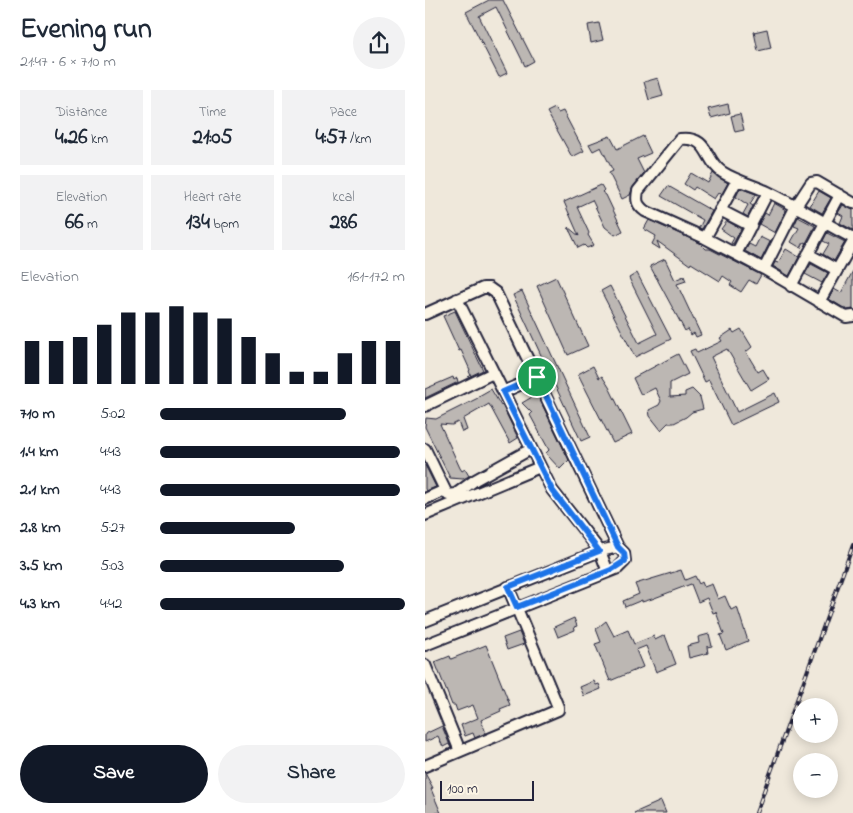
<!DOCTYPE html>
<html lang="en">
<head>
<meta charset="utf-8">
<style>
  :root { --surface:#fff; --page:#f2f2f3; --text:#1f2937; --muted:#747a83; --accent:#111827 }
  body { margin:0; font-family:"Indie Flower",sans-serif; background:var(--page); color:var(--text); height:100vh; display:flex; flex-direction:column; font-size:19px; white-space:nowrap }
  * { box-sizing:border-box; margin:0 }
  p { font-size:16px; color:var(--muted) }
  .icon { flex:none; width:28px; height:28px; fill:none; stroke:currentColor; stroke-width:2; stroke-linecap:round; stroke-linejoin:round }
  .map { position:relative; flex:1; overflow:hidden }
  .details { display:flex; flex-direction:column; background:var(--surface); width:425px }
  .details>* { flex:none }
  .fabs { position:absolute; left:368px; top:698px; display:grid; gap:10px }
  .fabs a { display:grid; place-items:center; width:45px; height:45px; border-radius:50%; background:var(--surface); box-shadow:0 2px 12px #0003; font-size:25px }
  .scale { position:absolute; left:15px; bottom:12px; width:94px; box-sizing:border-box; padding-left:5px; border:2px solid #22223b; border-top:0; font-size:14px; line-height:18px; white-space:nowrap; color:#22223b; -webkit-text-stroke:4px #fcf5e5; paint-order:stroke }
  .pin { position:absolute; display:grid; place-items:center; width:42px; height:42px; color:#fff; margin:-21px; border:2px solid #fff; border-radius:50%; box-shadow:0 1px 5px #0007 }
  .round { display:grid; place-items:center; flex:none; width:52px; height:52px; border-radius:26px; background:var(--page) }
  .overview { display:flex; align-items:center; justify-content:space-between; height:85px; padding:0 20px }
  h1 { font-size:28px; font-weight:700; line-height:38px }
  .metrics { display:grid; grid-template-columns:repeat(3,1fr); gap:8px; height:85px; padding:5px 20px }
  .metrics div { display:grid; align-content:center; border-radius:0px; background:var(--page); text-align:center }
  .metrics b { font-size:21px; font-weight:700 }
  .metrics small { font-size:14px; font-weight:400 }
  .metrics p { font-size:14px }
  .chart { height:140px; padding:10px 20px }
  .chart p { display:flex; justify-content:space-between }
  .chart svg { width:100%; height:90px; margin-top:5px; stroke:var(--accent); stroke-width:6 }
  .action { display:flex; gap:10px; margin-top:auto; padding:10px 20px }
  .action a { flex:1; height:58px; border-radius:30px; background:var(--accent); color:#fff; font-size:20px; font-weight:700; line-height:58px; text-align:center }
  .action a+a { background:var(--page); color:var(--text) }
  ul { padding:0 20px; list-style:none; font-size:16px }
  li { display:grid; grid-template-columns:80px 60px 1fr; align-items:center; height:38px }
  li i { height:12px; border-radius:6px; background:var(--accent) }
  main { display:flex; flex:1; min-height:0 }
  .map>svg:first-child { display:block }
</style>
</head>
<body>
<main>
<section class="details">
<div class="overview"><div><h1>Evening run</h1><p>21:47 · 6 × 710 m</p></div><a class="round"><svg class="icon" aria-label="share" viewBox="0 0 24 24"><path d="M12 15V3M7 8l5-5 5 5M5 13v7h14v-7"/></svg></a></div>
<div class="metrics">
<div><p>Distance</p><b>4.26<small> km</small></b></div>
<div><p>Time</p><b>21:05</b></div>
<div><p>Pace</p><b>4:57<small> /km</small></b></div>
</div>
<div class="metrics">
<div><p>Elevation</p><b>66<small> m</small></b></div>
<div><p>Heart rate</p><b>134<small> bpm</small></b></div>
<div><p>kcal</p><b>286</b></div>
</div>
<div class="chart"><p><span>Elevation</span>161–172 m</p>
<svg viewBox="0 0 160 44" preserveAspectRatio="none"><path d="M5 44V23M15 44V23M25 44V21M35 44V15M45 44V9M55 44V9M65 44V6M75 44V9M85 44V12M95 44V21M105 44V29M115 44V38M125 44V38M135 44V29M145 44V23M155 44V23"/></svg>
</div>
<ul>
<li><b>710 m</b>5:02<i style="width:76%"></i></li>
<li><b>1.4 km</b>4:43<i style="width:98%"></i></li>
<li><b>2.1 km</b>4:43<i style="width:98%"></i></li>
<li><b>2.8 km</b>5:27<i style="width:55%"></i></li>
<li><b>3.5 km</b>5:03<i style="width:75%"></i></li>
<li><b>4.3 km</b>4:42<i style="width:100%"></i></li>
</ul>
<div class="action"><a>Save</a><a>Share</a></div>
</section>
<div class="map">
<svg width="428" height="813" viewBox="0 0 428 813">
  <rect width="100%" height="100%" fill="#efe8db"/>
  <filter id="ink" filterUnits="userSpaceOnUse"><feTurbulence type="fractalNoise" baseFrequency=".02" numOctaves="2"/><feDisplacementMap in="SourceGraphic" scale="10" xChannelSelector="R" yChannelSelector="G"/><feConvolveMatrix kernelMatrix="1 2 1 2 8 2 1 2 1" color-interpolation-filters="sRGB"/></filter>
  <g filter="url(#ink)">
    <path fill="#bcb7b3" stroke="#22223b" d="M64,0H78L109,61L100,66L71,7L54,16L82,73L74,77L41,12Z
      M174,23L178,40L166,43L163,25Z
      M342,29L346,48L333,51L329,32Z
      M233,78L238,96L224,100L219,82Z
      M303,104L305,113L286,118L283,109Z
      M130,108L133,113L138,111L159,151L147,157L122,112Z
      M315,114L319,130L310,132L306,116Z
      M185,136L192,149L218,136L226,153L212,159L219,173L208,187L205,195L197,199L184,173L188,171L176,147L168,151L164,144Z
      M266,173L283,183L288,173L303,183L297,194L293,193L289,199L270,187L268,190L259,184Z
      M176,185L179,190L177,192L181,195L198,231L190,235L180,227L167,200L152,207L164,233L163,235L169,245L162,248L159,245L153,248L143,227L154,236L139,202Z
      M243,186L287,211L277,229L274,228L278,220L236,196Z
      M315,188L331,194L325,204L328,206L323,217L318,214L323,205L311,197Z
      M394,191L406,198L397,213L385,206Z
      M349,203L361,210L350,233L334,224L340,213L343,215Z
      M418,205L428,210V230L415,223L418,216L413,213Z
      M373,217L390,226L381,243L379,242L376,248L366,242L374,228L369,226Z
      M224,220L275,243L281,249H285L336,275L331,284L324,280L316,292L305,285L307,282L298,276L295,281L266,263L265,265L232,241L235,249L227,244L231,236L219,229Z
      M302,221L316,229L308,244L306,243L309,238L296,229Z
      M402,233L420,242L409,261L398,254L404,244L398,241Z
      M335,237L345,242L336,260L320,251L324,244L330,247Z
      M361,249L374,257L364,276L348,266L350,262L353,263Z
      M240,259L250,280L259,276L261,281L252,284L276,335L271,337L269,333L266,335L263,329L260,331L225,266Z
      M386,264L403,273L397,283L380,274Z
      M428,271V309L422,310L404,299L409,289L416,293Z
      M212,273L246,339L210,357L176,291L185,286L214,343L232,334L204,278Z
      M131,277L163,346L143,355L112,286Z
      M97,291L165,437L156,441L88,295Z
      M30,311L58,370L43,377L46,376L44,371L45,370L36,350L34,351L18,316Z
      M316,329L327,347L321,352L333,372L338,369L344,379L326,390L302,349L286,357L312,412L350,393L354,402L306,425L284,380L280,382L265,351L270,349L272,353L297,341L295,338L307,330L309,333Z
      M253,354L263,374L245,383V397L260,396V392L267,389L275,397L278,409L267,412L261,417L249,423H243L236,430L225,416L224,410L234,405L236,401L230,388L216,395L208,378Z
      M168,366L174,378L177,376L184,387L207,434L188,443L153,374Z
      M28,377L29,380L32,378L33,382L0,398V389Z
      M66,389L76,406L77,405L93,438L85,443L64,404L38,419L42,430L37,432L33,422L27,425L15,424L35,468L37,471L40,469L44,476L38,479L25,478L0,427L1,418L11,419L53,398L52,397Z
      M112,394L144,460L135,469L123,456L121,453L124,450L105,415L107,413L97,403Z
      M0,465L11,487L1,491L0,489Z
      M256,570L260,580L270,576L274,584L277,582L279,587L287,584L293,599L300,596L306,610L312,607L323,641L301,650L295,635L299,634L291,612L288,613L282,598L273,602L266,584L227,599L217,602V600L200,607L198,601L214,594L210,584Z
      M149,618L152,626L149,627L150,630L133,637L129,627Z
      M181,621L189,636L203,630L209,644L229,636L230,640L240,635L251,664L231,672L221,646L211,650L218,667L185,681L170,644L176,642L171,629Z
      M94,632L99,644L82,650L78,638Z
      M284,634L287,646L282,647L283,653L264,658L262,646L274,643L273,637Z
      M61,645L85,705L75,709L76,711L56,720L61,733L50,738L48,733L40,736L36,725L53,718L48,705L32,711L30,705H27L10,662L25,656L26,659Z
      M169,681L171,685L174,684L176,689L159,696L155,687Z
      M17,726L19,731L26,748L24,744L18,747L13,736L0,742V734Z
      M0,773L8,788L6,789L16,813H0Z
      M236,801L241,813H209Z"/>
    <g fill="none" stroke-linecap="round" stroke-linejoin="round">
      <defs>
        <path id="minor" d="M295,210L326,226
          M280,238L312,180
          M428,238C399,223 372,206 343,192C328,185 311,181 297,172C279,160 285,136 255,139L213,191C211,201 212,205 220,211L280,238L339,269L421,317L428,316
          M311,254L343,192
          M383,254L412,270
          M339,269L371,206L386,183L392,182L428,203
          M366,286L415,195
          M32,299L127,490L175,551L183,572
          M394,302L428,242
          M0,314L58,288H64L71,293L193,547
          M78,392L112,377
          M0,406L68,373
          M0,449L20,490L0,499
          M20,490L23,495L31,494L50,480L106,449
          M0,515L115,467
          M0,621L175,551L193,547L199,553L200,561L193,568L0,645
          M0,665L35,751
          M0,766L133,710V707L83,587"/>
      </defs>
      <use href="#minor" stroke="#22223b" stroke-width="14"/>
      <use href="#minor" stroke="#fcf5e5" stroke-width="10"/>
      <defs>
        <path id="rail" d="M331,813L428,545"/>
      </defs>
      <use href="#rail" stroke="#22223b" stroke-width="4"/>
      <use href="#rail" stroke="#fcf5e5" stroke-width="2" stroke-dasharray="5.5" stroke-linecap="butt"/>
    </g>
  </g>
  <g fill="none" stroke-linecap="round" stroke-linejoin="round" filter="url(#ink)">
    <defs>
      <path id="route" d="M112,377L193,547L199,553L200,561L186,570L92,607L83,587L174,551L127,490L78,392Z"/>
    </defs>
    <use href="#route" stroke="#fff" stroke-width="10"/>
    <use href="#route" stroke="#1a73e8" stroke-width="6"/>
  </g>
</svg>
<div class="fabs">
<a>+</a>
<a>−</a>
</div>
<div class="scale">100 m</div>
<div class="pin" style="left:112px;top:377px;background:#1e9e55"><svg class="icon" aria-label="arrive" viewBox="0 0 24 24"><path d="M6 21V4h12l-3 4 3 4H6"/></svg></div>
</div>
</main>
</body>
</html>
